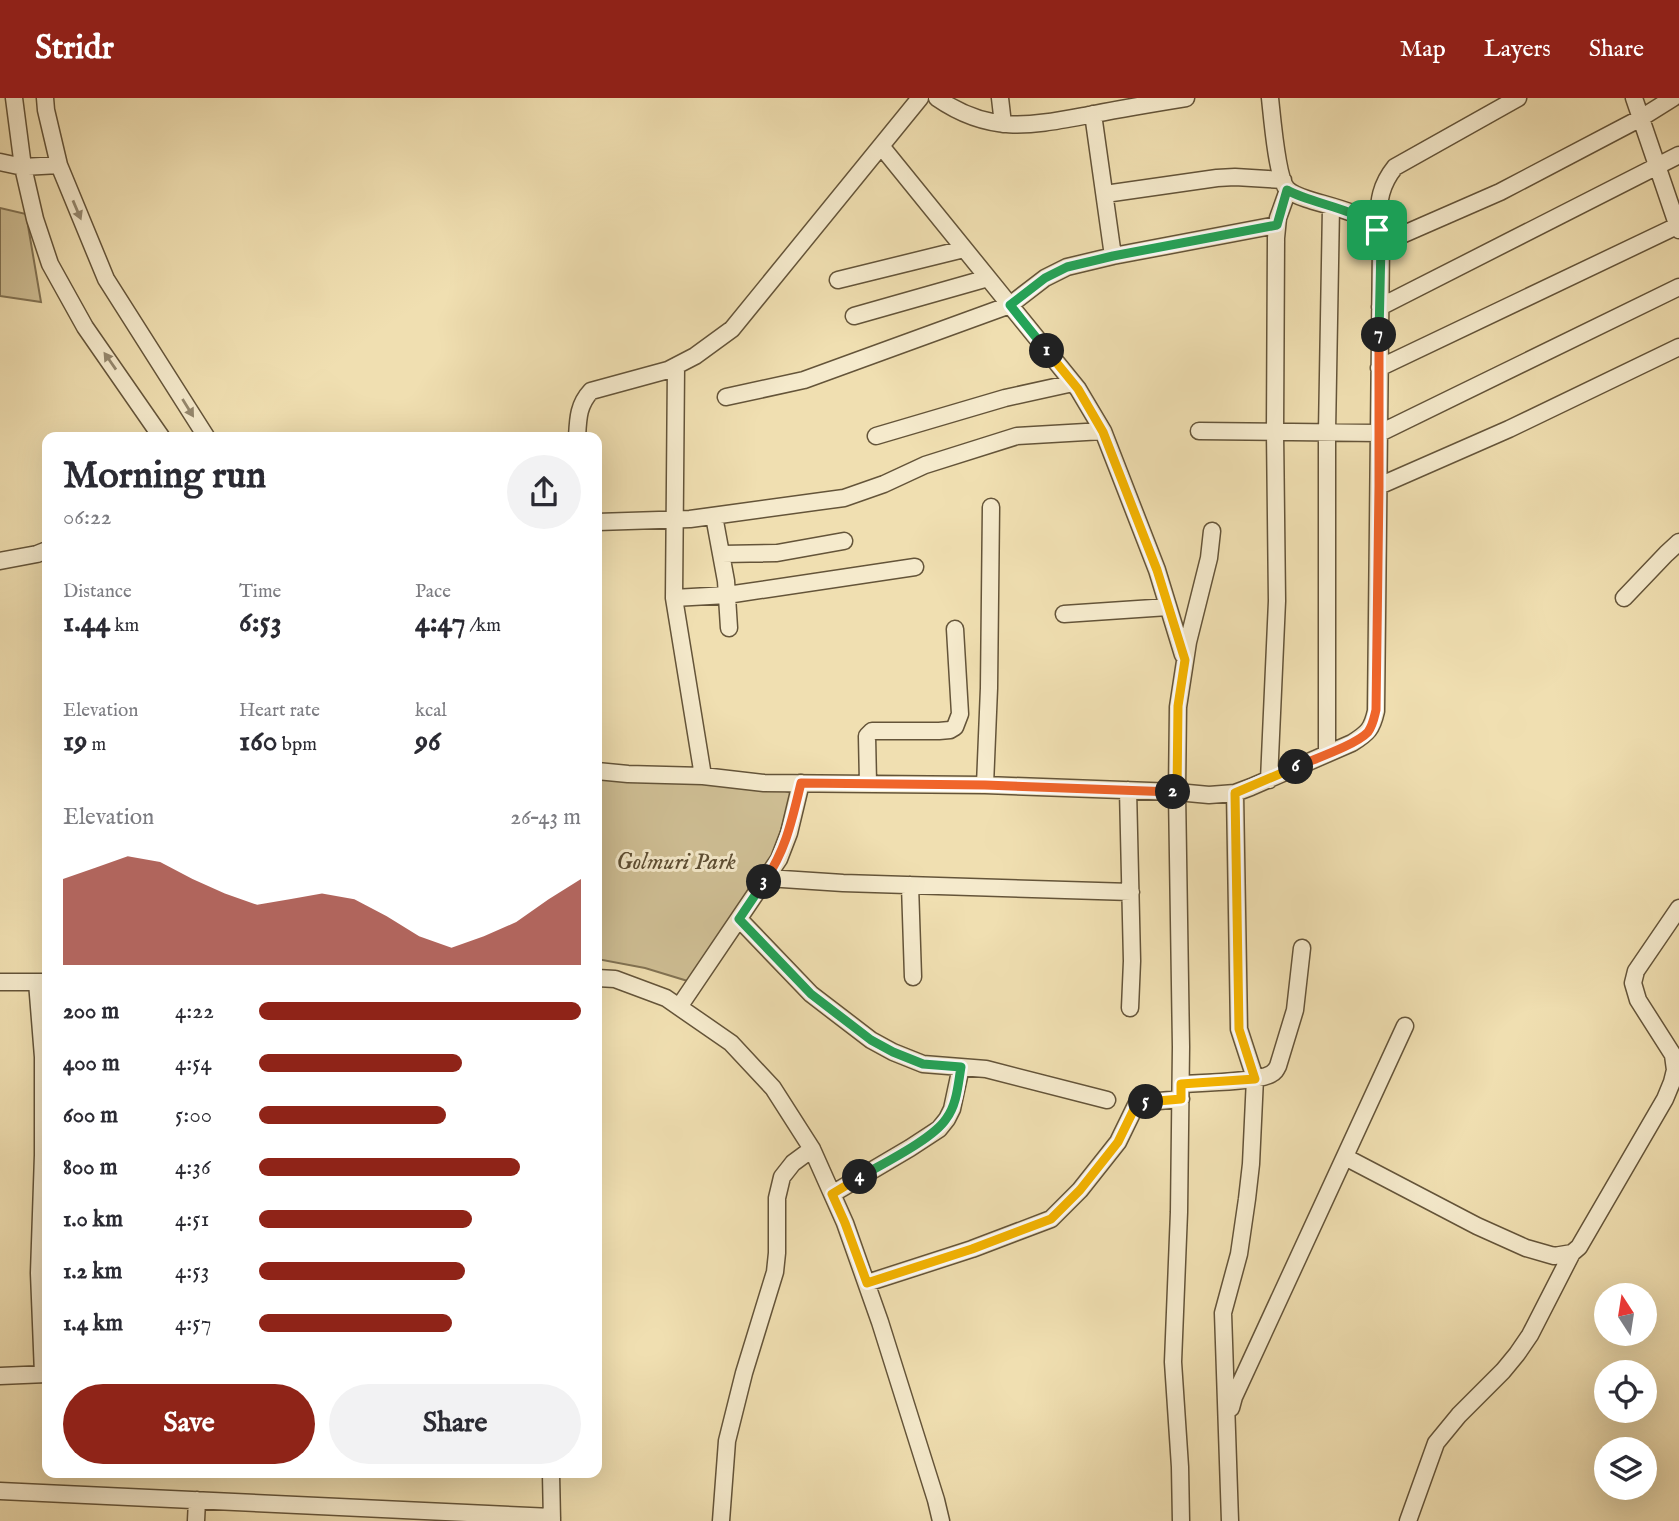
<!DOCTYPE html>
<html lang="en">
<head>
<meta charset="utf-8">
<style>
  :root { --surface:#fff; --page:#f2f2f3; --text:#2b2b33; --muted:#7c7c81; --accent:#8f2418 }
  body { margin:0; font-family:"IM FELL English",serif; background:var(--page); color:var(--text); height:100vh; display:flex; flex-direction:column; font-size:26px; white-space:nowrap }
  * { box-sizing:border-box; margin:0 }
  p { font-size:23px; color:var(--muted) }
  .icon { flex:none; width:38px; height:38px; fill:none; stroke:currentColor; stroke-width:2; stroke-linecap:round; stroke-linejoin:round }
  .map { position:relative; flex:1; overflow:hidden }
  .side { position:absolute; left:42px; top:334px; width:560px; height:1046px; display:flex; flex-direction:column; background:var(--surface); border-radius:14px; box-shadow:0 7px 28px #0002 }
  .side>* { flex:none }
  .needle { width:46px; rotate:348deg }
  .tools { position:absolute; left:1594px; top:1185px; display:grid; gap:14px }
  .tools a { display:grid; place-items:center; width:63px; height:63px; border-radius:50%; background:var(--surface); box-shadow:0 7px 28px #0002; font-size:35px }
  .pin { position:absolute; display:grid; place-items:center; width:60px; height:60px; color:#fff; margin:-30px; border-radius:14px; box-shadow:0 4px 10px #0006 }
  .km { position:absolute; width:35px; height:35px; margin:-18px; border-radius:50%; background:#222; color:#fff; font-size:19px; line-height:35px; text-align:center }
  .round { display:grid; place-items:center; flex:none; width:74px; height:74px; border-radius:37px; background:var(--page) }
  .headline { display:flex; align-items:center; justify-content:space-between; height:119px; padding:0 21px }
  h1 { font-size:38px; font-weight:700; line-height:52px }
  .figures { display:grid; grid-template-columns:repeat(3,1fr); gap:10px; height:119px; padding:7px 21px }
  .figures div { display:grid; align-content:center }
  .figures b { font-size:30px; font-weight:700 }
  .figures small { font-size:19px; font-weight:400 }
  .figures p { font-size:19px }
  .chart { height:196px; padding:14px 21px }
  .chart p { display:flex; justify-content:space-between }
  .chart svg { width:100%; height:126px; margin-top:7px; fill:var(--accent); opacity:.7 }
  .cta { display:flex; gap:14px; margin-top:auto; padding:14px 21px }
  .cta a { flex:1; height:80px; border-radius:42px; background:var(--accent); color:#fff; font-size:28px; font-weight:700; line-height:80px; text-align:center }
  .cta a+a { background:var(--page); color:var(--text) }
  ul { padding:0 21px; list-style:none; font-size:23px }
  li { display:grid; grid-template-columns:112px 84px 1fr; align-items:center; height:52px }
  li i { height:18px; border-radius:9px; background:var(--accent) }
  header { display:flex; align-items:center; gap:42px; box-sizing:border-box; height:98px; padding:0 35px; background:var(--accent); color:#fff }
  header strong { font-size:33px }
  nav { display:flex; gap:38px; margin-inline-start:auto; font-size:24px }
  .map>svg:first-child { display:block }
</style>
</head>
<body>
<header>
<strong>Stridr</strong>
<nav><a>Map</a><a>Layers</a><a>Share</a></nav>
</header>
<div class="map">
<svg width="1679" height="1423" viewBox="0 0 1679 1423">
  <rect width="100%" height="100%" fill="#f0dfb1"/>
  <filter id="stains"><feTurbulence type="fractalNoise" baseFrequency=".00286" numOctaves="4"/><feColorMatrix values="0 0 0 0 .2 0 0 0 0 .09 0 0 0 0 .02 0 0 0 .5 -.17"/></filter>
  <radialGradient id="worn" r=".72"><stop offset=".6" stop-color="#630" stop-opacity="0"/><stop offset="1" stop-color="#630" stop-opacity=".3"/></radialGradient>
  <path fill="#d0c096" stroke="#827354" stroke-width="2" d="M0,110L26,116L41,204L0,198Z
    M597,681L772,689L792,695L773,759L691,884L645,870L597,861Z"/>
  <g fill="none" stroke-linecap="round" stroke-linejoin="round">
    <defs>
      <path id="minor" d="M14,0L23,69L35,121L50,166L85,229L162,340
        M45,0L46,12L59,67L106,181L207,340
        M937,0C992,38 1034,27 1094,16C1125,10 1155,5 1186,0
        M1000,0L1003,26
        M1634,0L1679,132
        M1093,16L1113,158
        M881,48L1078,291L1103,333L1157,472L1183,557
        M0,64L23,69L59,67
        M1105,96L1217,80L1235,79L1283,82
        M1377,132C1379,107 1378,90 1395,69L1518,0
        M1381,146L1500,94L1641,20L1673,0
        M838,182L964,151
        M1380,209L1679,57
        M854,218L988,180
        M676,268L674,500L703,678
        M1379,270L1679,127
        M726,299L804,282L1010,207L1045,180L1067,169L1113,158L1277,127
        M1199,333L1380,335L1679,189
        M876,338L1005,300L1073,285
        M577,340C578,321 578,307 591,293L668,272L695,258L732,231L920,0
        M1379,388L1509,331L1679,249
        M714,418L726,483L729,530
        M597,424L690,421L844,400L884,386L925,367L1017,338L1103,333
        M722,456L777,455L844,443
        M0,463L37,456L47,452
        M674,500L727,497L915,469
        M1624,500L1666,456L1679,444
        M1064,516L1168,509
        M1327,655V334L1331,109
        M597,673L628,676L703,678L764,685L985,687L1177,694L1209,697L1235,695L1251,689L1352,645C1368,635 1372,631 1376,613L1381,146C1380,142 1379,135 1376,131C1367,115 1324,107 1307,101C1301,99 1292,96 1287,91C1277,80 1272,18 1270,0
        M1269,682L1277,503L1275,334L1276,140L1278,120L1288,92
        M868,685L867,638L872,633H939L950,632L955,629L960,616L955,531
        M985,687L989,590L991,409
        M1128,692L1132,863L1130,910
        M767,780L843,785L1131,794
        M910,787L913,879
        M739,821L811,896L871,942L893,954L923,966L986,971L1107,1002
        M597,880L615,881L666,900L731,945L773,990L812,1051L845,1125L880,1224L936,1402L941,1423
        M0,884H47
        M37,884L43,959V1057L39,1175L43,1276
        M679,909L779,761L789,735L801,685
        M1181,986C1199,985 1259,984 1271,976C1275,974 1276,972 1278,968L1295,912L1302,850
        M1345,1059L1477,1128L1526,1150L1554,1158L1572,1155L1579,1149L1665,1001L1672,984L1675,972L1673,957L1638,902L1633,885L1636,873L1679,810
        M832,1096L910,1050L939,1031L947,1021L952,1011L961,969
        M867,1185L972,1151L1051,1121L1080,1092L1118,1044L1137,1005L1181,1001
        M0,1278L47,1276
        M1231,1310L1234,1299L1405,928
        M551,1376L552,1423
        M0,1393L552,1419
        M196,1423L197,1402
        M721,1423L727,1343L744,1275L775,1174L777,1155V1100L782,1079L793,1065L812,1051
        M1181,1423L1180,1369L1173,1264L1179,1114L1181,949L1177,694L1178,609L1188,544L1209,460L1212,433
        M1230,1423L1223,1215L1239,1156L1247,1101L1251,1066L1255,980L1239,931L1235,695
        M1408,1423L1436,1345L1459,1317L1503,1273L1517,1256L1530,1237L1572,1155"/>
    </defs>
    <use href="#minor" stroke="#645439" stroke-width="19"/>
    <use href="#minor" stroke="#f5eacc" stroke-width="16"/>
  </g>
  <defs><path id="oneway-solid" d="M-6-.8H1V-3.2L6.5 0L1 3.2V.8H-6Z" transform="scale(1.75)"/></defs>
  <g fill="#95886e">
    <use href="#oneway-solid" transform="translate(77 112) rotate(67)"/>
    <use href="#oneway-solid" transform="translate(110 263) rotate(-125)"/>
    <use href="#oneway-solid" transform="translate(188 310) rotate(58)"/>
  </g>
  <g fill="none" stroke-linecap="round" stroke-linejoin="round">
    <defs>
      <path id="split-1" d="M1047,253L1010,207L1045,180L1067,169L1113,158L1277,127L1287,92C1314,107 1358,110 1377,132"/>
      <path id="split-2" d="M1047,253L1078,291L1103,334L1157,472L1185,562L1178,608L1177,694H1173"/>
      <path id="split-3" d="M764,784C786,752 792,722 801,685L985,687L1173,694"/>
      <path id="split-4" d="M764,784L739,821L811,896L871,942L893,954L923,966L961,969C958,986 957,1007 946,1021C933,1041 882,1066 860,1079"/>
      <path id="split-5" d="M860,1079L832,1096L845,1125L867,1185L972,1151L1051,1121L1080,1092L1118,1044L1137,1005L1146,1004"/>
      <path id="split-6" d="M1146,1004L1181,1001V986L1255,981L1239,931L1235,695L1296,669"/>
      <path id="split-7" d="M1296,669C1314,661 1356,647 1368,634C1373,627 1374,620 1376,612L1379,388V237"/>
      <path id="split-8" d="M1377,132L1381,146L1379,237"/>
    </defs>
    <use href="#split-1" stroke="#fff" stroke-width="14"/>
    <use href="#split-2" stroke="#fff" stroke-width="14"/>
    <use href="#split-3" stroke="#fff" stroke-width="14"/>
    <use href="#split-4" stroke="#fff" stroke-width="14"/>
    <use href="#split-5" stroke="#fff" stroke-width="14"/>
    <use href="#split-6" stroke="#fff" stroke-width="14"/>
    <use href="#split-7" stroke="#fff" stroke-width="14"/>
    <use href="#split-8" stroke="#fff" stroke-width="14"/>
    <use href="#split-1" stroke="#22a559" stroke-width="9"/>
    <use href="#split-2" stroke="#f5b400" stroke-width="9"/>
    <use href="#split-3" stroke="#f0652b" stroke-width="9"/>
    <use href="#split-4" stroke="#22a559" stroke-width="9"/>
    <use href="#split-5" stroke="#f5b400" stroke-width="9"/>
    <use href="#split-6" stroke="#f5b400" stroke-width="9"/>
    <use href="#split-7" stroke="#f0652b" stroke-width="9"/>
    <use href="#split-8" stroke="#22a559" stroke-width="9"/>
  </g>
  <g text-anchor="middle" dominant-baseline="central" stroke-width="6" stroke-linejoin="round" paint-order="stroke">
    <g font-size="24" font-style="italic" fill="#5c4c32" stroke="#f5eacc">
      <text x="676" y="764">Golmuri Park</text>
    </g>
  </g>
  <rect width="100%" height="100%" filter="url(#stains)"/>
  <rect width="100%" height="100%" fill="url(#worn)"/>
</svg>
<div class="tools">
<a><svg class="needle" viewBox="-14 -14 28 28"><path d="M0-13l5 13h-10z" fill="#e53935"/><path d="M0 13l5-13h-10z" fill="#7c7c81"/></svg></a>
<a><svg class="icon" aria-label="locate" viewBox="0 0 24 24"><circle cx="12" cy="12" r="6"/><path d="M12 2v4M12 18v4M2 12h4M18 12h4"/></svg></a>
<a><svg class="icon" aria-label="layers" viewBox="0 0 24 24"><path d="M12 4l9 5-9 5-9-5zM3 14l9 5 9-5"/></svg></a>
</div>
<div class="pin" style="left:1377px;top:132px;background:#1e9e55"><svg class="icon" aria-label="arrive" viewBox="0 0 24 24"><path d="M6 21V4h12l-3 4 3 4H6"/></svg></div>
<b class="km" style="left:1047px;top:253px">1</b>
<b class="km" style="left:1173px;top:694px">2</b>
<b class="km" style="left:764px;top:784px">3</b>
<b class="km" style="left:860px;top:1079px">4</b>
<b class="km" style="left:1146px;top:1004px">5</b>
<b class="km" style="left:1296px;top:669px">6</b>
<b class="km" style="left:1379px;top:237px">7</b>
<section class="side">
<div class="headline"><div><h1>Morning run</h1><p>06:22</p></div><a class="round"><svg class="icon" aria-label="share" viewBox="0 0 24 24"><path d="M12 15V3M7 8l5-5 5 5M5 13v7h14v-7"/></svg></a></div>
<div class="figures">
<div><p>Distance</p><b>1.44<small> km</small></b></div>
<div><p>Time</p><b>6:53</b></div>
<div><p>Pace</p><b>4:47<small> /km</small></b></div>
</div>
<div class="figures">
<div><p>Elevation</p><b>19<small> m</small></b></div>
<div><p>Heart rate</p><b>160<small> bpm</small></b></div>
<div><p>kcal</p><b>96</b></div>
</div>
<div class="chart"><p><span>Elevation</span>26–43 m</p>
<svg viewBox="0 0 160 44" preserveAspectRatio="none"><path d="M0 44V14L10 10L20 6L30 8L40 14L50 19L60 23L70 21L80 19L90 21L100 27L110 34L120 38L130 34L140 29L150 21L160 14V44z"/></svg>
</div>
<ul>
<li><b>200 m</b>4:22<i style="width:100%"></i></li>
<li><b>400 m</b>4:54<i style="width:63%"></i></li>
<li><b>600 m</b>5:00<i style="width:58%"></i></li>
<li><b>800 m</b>4:36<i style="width:81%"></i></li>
<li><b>1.0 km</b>4:51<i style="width:66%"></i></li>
<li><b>1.2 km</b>4:53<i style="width:64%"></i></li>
<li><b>1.4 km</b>4:57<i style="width:60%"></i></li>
</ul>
<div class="cta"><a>Save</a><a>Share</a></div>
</section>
</div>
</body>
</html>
